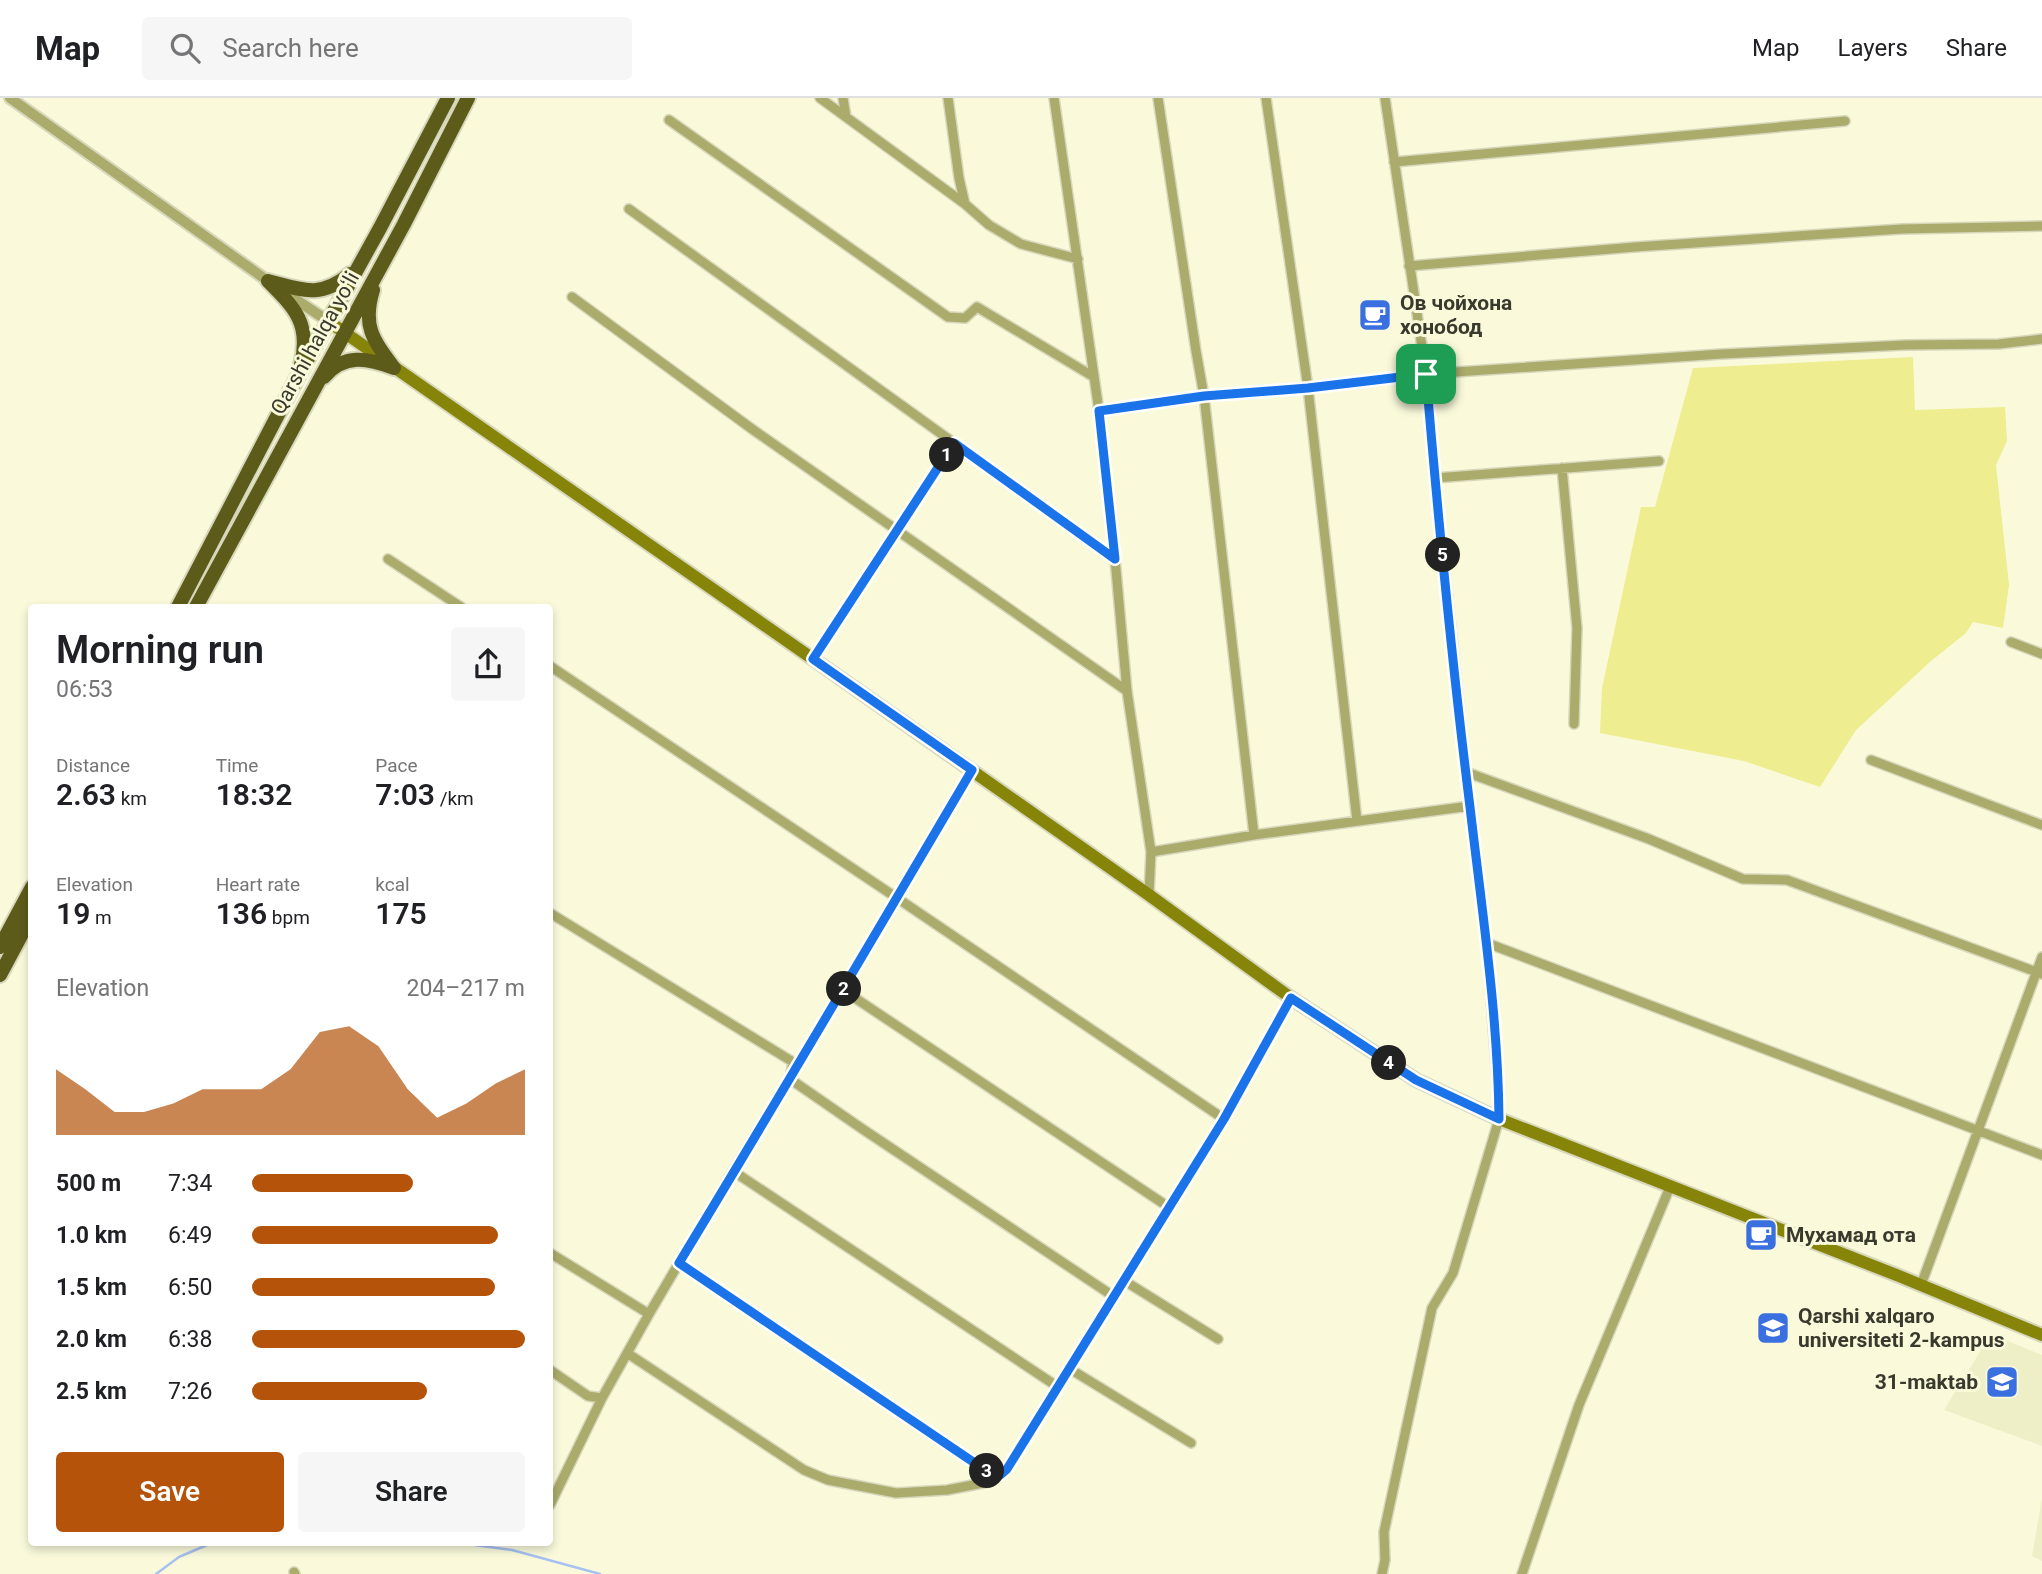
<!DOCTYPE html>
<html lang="en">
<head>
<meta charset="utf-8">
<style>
  :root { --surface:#fff; --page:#f6f6f6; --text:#202124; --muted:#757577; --line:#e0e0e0; --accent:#b45309 }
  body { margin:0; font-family:Roboto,sans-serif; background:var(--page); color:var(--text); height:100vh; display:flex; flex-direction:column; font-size:26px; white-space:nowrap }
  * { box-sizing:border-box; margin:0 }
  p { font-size:23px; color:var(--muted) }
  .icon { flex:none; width:38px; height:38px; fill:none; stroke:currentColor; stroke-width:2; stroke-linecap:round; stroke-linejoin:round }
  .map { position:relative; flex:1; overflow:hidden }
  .side { position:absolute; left:28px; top:506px; width:525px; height:942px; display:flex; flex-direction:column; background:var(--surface); border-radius:7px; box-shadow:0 4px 10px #0003 }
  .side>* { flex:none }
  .pin { position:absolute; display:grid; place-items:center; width:60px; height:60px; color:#fff; margin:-30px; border-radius:14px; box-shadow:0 4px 10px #0006 }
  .km { position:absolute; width:35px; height:35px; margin:-18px; border-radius:50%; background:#222; color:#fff; font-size:19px; line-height:35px; text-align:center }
  .round { display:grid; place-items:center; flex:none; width:74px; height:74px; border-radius:7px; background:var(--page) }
  .head { display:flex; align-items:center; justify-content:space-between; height:119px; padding:0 28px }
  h1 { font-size:38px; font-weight:600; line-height:52px }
  .metrics { display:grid; grid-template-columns:repeat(3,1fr); gap:10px; height:119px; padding:7px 28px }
  .metrics div { display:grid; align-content:center }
  .metrics b { font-size:30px; font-weight:600 }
  .metrics small { font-size:19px; font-weight:400 }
  .metrics p { font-size:19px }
  .chart { height:196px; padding:14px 28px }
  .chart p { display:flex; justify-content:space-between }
  .chart svg { width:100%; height:126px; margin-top:7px; fill:var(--accent); opacity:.7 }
  .button { display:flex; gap:14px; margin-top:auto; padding:14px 28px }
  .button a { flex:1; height:80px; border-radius:7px; background:var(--accent); color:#fff; font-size:28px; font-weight:600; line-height:80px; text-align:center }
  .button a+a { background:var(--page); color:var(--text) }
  ul { padding:0 28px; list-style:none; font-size:23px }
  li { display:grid; grid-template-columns:112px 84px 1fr; align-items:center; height:52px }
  li i { height:18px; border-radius:9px; background:var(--accent) }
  header { display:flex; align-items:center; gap:42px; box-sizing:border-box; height:98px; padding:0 35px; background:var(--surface); border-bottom:2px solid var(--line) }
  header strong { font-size:33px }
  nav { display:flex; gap:38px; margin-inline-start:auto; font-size:24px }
  .search { width:490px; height:63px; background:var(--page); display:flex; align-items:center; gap:18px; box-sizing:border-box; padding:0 24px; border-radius:7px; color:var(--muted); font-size:26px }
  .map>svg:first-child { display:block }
</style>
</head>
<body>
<header>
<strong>Map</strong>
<div class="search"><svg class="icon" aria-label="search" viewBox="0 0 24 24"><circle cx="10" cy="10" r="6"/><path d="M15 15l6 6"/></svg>Search here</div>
<nav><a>Map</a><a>Layers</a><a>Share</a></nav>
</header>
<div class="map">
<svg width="2042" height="1476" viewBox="0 0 2042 1476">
  <rect width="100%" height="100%" fill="#fafadb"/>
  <path fill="#eeeec7" d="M1991,1236L2042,1257V1348L1944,1312Z
    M2042,1400V1463L2032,1458Z"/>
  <path fill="#eeed8f" d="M1913,259L1915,312L2005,309L2007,343L1996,367L2009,487L2003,530L1973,524L1966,535L1931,563L1856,632L1820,689L1744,663L1600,635L1602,590L1641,409H1655L1693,270Z"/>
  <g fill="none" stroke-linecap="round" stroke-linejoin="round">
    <path stroke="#a7c1f2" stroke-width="2.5" d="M265,1444H318
      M452,1444L512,1452L600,1476
      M156,1476L179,1459L214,1444"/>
    <defs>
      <path id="minor" d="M820,0L965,106
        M843,0L846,19
        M948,0L959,80L965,106L989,127L1021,146L1078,161
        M1054,0L1099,313L1115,461L1127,593L1151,754
        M1158,0L1196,253L1204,298L1254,737
        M1266,0L1308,290L1357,723
        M669,22L948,219L965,220L977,209L1094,279
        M1394,64L1845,23
        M629,111L1115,461
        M1409,168L1635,149L1902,131L2042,128
        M572,199L752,331L1127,593
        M1099,313L1204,298L1308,290L1426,276L1722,256L1905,247L1999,246L2042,241
        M1562,370L1577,530L1574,626
        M1435,380L1659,363
        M388,461L461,509
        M2011,544L2042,556
        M813,561L954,345
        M550,568L897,800L1224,1021
        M1871,662L2042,727
        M1466,674L1649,741L1743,781L1787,782L2042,876
        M1149,797L1151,754L1254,737L1470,708
        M550,815L793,964L790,981L861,1030L1113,1198
        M1487,845L2042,1057
        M843,892L1170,1110
        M733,1073L1058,1289
        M550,1155L649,1216
        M679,1165L974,1365L988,1374L1000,1377
        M1123,1182L1218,1241
        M1921,1187L2042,859
        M627,1255L804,1372L828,1382L896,1395L947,1392L988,1384L1007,1371L1224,1021L1291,900
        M1070,1271L1191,1345
        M550,1272L588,1298L602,1300
        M550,1407L602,1300L649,1216L733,1073L843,892L972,672
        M294,1474L295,1476
        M1382,1476L1385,1462L1384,1434L1432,1210L1453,1175L1499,1021L1498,994L1487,845L1466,674L1435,380L1426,276L1385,0
        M1522,1476L1579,1307L1670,1089"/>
      <path id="tertiary" d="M10,0L268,183L328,223"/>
      <path id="secondary" d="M328,223L813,561L1149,797L1291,900L1416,982L1499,1021L1899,1178L2042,1237"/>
      <path id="trunk" d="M268,183C295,210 311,226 301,267
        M268,183C302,192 320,201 350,176
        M373,192C362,228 373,242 394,270
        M324,279C344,255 368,260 394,270
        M178,509L297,280L380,130L448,0
        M196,509L404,126L468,0
        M0,849L32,789
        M0,877L32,817"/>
    </defs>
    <use href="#minor" stroke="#d7d7bc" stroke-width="12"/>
    <use href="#tertiary" stroke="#d7d7bc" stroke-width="14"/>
    <use href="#secondary" stroke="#d7d7bc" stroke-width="16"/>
    <use href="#trunk" stroke="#d7d7bc" stroke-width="18"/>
    <use href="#minor" stroke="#abab6c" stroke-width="9"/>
    <use href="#tertiary" stroke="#abab6c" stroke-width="10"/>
    <use href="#secondary" stroke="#87840a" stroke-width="12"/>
    <use href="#trunk" stroke="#5d5b1a" stroke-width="14"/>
  </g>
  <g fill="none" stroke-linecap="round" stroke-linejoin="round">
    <defs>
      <path id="route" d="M1426,276C1438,420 1452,565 1470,709C1482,813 1498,917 1499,1021L1416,982L1291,900L1224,1021L1007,1371L1000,1377L988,1374L679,1165C778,1002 875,837 972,672L813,561L954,345L1115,461L1099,313L1204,298L1308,290Z"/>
    </defs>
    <use href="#route" stroke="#fff" stroke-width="14"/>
    <use href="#route" stroke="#1a73e8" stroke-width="9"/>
  </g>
  <defs>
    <symbol id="cafe-square" viewBox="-11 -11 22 22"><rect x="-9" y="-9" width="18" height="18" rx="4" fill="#3a6fdf" stroke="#fafadb"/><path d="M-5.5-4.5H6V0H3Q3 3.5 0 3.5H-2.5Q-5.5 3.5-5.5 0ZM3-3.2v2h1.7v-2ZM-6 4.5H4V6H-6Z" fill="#fff"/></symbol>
    <symbol id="university-square" viewBox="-11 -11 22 22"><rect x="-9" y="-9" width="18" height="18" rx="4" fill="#3a6fdf" stroke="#fafadb"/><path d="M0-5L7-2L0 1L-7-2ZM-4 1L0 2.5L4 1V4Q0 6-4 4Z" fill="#fff"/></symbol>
    <symbol id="school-square" viewBox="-11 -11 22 22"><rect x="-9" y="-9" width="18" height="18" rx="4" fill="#3a6fdf" stroke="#fafadb"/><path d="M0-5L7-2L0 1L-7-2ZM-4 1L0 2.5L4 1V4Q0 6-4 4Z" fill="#fff"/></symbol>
  </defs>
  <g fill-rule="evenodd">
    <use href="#cafe-square" x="1356" y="198" width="38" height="38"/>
    <use href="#cafe-square" x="1742" y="1118" width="38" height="38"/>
    <use href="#university-square" x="1754" y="1211" width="38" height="38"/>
    <use href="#school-square" x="1983" y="1265" width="38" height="38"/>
  </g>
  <g text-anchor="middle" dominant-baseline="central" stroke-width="6" stroke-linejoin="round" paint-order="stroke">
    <g font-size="21" font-weight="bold" fill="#39392d" stroke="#fafadb" text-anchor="start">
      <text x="1400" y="205">Ов чойхона<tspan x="1400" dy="24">хонобод</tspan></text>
      <text x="1786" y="1137">Мухамад ота</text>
      <text x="1798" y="1218">Qarshi xalqaro<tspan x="1798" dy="24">universiteti 2-kampus</tspan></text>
      <text x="1978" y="1284" text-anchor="end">31-maktab</text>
    </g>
    <g font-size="21" fill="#39392d" stroke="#fafadb">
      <text transform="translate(315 245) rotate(-61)">Qarshi halqa yoʻli</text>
    </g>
  </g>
</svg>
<div class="pin" style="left:1426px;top:276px;background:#1e9e55"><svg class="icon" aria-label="arrive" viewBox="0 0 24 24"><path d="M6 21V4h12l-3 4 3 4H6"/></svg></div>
<b class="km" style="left:947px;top:357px">1</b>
<b class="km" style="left:844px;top:891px">2</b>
<b class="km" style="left:987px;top:1373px">3</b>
<b class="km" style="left:1389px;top:965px">4</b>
<b class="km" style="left:1443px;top:457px">5</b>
<section class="side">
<div class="head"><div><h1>Morning run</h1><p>06:53</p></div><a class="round"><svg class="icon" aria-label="share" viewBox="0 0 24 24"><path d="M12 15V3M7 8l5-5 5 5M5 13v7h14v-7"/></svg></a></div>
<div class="metrics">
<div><p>Distance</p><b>2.63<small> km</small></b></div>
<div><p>Time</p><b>18:32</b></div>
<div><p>Pace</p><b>7:03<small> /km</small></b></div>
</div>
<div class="metrics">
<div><p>Elevation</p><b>19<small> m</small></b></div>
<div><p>Heart rate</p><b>136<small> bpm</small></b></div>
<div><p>kcal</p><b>175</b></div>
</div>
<div class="chart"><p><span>Elevation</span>204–217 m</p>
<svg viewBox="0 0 160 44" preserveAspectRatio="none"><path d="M0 44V21L10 28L20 36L30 36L40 33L50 28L60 28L70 28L80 21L90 8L100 6L110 13L120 28L130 38L140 33L150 26L160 21V44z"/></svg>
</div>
<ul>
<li><b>500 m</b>7:34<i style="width:59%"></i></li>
<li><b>1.0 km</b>6:49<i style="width:90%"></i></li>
<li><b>1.5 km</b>6:50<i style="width:89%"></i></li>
<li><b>2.0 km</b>6:38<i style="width:100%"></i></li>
<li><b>2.5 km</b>7:26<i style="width:64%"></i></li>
</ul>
<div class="button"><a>Save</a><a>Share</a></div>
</section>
</div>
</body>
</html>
